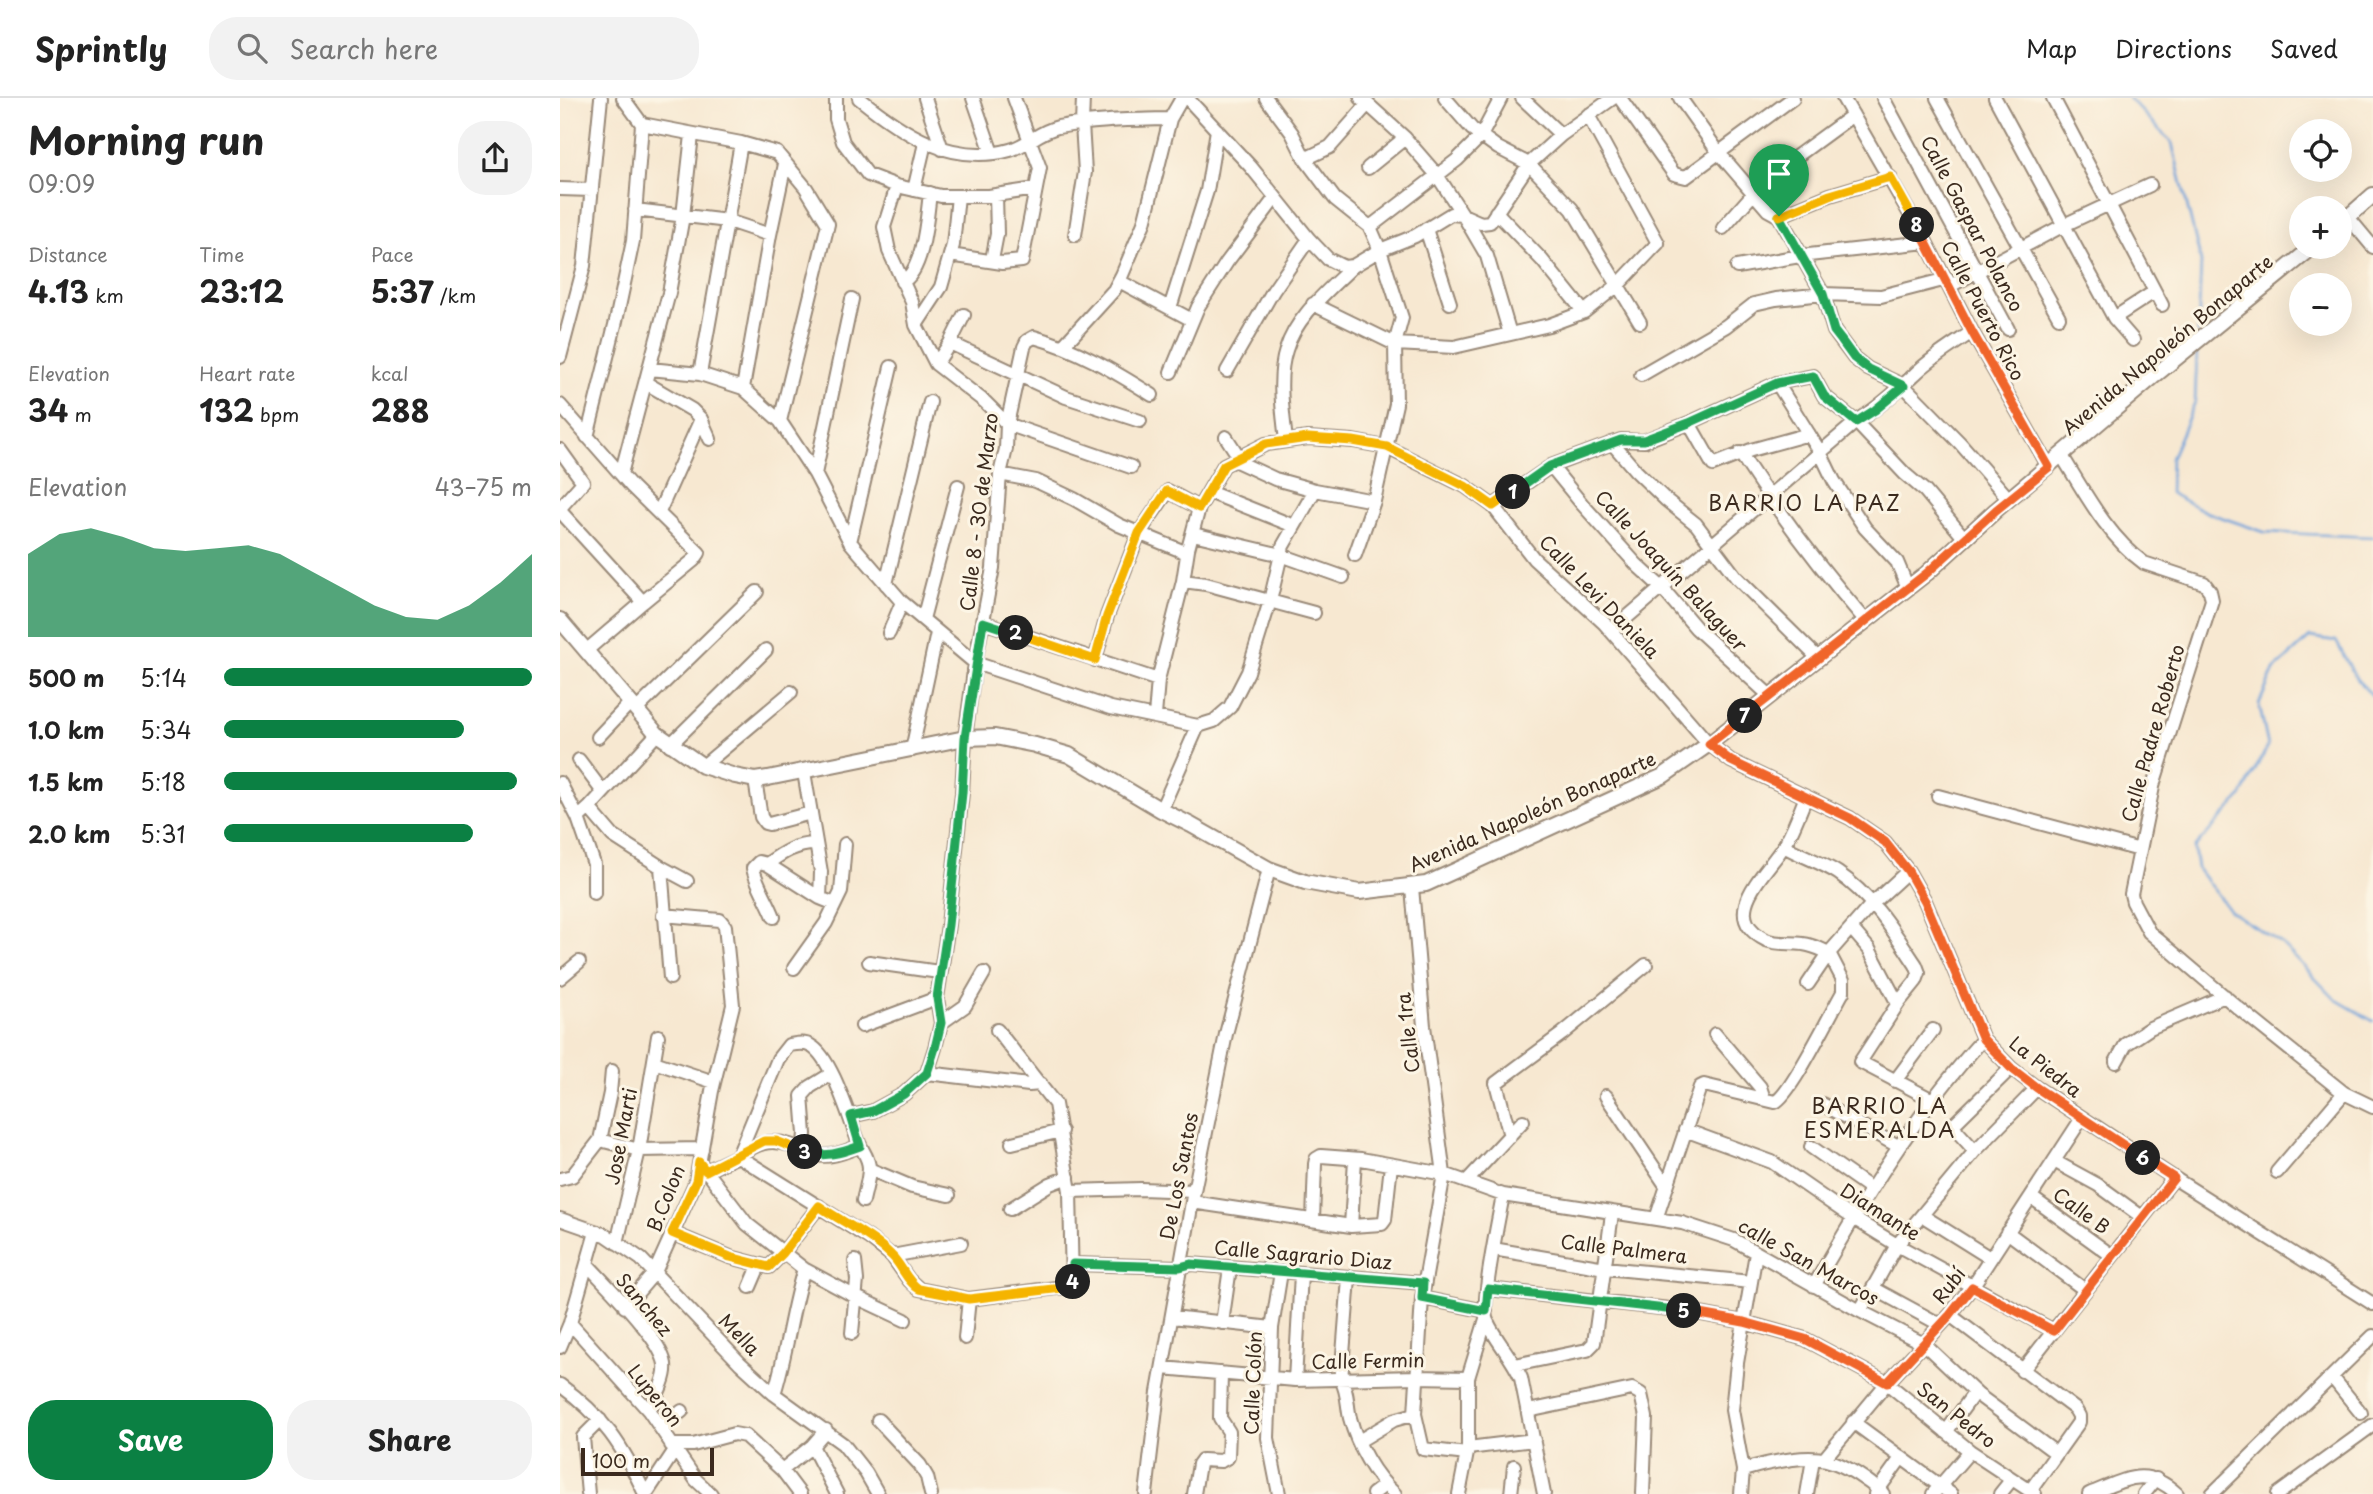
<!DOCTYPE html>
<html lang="en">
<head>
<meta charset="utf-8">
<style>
  :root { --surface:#fff; --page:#f2f2f2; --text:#222; --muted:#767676; --line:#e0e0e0; --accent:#0b8043 }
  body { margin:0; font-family:"Playpen Sans",sans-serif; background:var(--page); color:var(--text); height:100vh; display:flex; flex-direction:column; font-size:26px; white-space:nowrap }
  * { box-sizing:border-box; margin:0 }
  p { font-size:23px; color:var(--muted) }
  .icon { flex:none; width:38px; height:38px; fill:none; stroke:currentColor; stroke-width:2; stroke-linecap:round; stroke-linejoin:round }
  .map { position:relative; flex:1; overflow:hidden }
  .sheet { display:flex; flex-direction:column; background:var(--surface); width:560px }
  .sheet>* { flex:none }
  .buttons { position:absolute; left:1729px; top:21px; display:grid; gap:14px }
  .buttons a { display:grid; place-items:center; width:63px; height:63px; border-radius:50%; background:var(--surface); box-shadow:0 7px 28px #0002; font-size:35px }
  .scale { position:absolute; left:21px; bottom:18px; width:133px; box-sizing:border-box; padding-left:7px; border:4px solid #3b2a1e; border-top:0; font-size:19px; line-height:24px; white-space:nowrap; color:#3b2a1e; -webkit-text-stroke:5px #fcf5e5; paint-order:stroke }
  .pin { position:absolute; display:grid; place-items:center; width:60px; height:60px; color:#fff; margin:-72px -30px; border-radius:50% 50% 50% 0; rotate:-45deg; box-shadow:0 0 7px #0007 }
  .pin .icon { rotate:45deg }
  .km { position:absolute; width:35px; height:35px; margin:-18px; border-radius:50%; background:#222; color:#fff; font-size:19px; line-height:35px; text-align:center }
  .round { display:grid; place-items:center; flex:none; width:74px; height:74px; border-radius:28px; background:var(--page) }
  .headline { display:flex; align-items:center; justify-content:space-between; height:119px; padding:0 28px }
  h1 { font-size:38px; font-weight:700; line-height:52px }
  .stats { display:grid; grid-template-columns:repeat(3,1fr); gap:10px; height:119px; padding:7px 28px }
  .stats div { display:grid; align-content:center }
  .stats b { font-size:30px; font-weight:700 }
  .stats small { font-size:19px; font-weight:400 }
  .stats p { font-size:19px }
  .chart { height:196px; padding:14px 28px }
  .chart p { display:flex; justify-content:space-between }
  .chart svg { width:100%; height:126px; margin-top:7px; fill:var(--accent); opacity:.7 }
  .primary-button { display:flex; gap:14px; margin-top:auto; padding:14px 28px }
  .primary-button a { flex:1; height:80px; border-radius:28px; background:var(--accent); color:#fff; font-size:28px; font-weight:700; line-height:80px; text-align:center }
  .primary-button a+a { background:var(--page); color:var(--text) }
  ul { padding:0 28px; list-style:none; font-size:23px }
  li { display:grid; grid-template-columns:112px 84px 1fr; align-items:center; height:52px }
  li i { height:18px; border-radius:9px; background:var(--accent) }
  header { display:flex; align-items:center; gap:42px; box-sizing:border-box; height:98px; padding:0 35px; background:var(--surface); border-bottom:2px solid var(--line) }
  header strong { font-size:33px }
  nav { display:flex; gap:38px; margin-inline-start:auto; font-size:24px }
  .search { width:490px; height:63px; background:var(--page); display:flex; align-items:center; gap:18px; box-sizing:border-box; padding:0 24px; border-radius:28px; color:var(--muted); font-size:26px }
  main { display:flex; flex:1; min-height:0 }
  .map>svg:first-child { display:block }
</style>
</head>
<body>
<header>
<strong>Sprintly</strong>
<div class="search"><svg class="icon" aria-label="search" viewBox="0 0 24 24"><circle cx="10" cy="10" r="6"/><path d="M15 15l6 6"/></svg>Search here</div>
<nav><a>Map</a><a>Directions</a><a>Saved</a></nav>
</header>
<main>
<section class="sheet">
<div class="headline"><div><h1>Morning run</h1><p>09:09</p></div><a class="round"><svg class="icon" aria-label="share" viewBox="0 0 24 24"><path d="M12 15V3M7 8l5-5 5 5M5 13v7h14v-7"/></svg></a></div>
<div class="stats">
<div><p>Distance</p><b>4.13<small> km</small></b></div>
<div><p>Time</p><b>23:12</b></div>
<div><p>Pace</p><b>5:37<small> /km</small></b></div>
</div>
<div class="stats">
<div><p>Elevation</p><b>34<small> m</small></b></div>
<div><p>Heart rate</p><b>132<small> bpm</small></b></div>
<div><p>kcal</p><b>288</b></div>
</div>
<div class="chart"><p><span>Elevation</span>43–75 m</p>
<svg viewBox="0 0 160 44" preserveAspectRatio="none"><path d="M0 44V15L10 8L20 6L30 9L40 13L50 14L60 13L70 12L80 15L90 21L100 27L110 33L120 37L130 38L140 33L150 25L160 15V44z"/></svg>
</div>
<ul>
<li><b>500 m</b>5:14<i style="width:100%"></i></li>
<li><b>1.0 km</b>5:34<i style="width:78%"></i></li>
<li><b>1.5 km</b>5:18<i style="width:95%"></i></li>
<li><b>2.0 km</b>5:31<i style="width:81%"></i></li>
</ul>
<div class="primary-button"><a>Save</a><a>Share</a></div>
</section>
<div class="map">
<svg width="1813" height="1396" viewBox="0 0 1813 1396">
  <rect width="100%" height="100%" fill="#fcf5e5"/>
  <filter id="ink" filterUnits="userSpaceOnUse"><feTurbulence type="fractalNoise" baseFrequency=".0143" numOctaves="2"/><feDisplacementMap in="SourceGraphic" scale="14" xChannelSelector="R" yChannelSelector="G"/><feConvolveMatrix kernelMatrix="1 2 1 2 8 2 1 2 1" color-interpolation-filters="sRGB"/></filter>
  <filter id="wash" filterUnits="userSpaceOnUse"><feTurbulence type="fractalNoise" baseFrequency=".00686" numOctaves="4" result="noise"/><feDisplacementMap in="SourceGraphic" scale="28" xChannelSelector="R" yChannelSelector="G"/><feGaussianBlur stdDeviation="1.57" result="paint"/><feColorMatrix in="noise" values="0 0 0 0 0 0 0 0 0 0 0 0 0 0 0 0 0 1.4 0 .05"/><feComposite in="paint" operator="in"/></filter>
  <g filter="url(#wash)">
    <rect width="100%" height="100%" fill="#f7e8d1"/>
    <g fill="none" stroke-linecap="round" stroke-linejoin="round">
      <path stroke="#6fa2da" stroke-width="2.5" d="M1569,0L1612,45L1641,164L1638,235
        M1637,252L1635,304L1611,360L1610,395L1646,414L1704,434L1813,439
        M1813,598L1797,582L1776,543L1750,539L1714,572L1699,606L1708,648L1681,699L1634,750L1637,770L1670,813L1722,846L1775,901L1813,923"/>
    </g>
  </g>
  <g filter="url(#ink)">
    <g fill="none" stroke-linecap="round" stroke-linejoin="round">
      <defs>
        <path id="minor" d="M276,0V21L283,44L308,77L337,88L381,98H429L475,91
          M299,0C342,35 391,68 450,52C467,47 480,33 498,29C535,22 573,22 610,21
          M365,0L382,51
          M413,0L432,55
          M627,0L691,69L749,141L768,161L784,169L793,168L820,152L855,138L891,116L903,117L921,125L930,124L969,66L1001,37L1053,0
          M706,0L732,35L745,61L775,101L810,129L820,152L842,220L835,246L836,306L814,403L795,457
          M801,0L845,40L877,77L903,117L927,158L950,236
          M885,0L912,31L938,50L969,66L1012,111L1080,224
          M962,0L1001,37
          M1060,0L1114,76L1126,79L1233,0
          M1120,0L1159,55L1208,112L1219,118L1263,196L1274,233L1294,260L1308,271L1344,288L1400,345L1449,401
          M1283,0L1366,144L1412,234L1489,369
          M1323,0L1448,231
          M1377,0L1499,219
          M1435,0L1554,220L1573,242
          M1493,0L1602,207
          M82,26L181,45L217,55L246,90L268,126L220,323
          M745,61L770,49L808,6
          M808,70L845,40
          M337,88L324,129L329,153L352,204L356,227L376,266L425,304L447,326L571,369
          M0,91L32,92
          M354,92L365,45
          M75,112L168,123L210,137
          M936,114L982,162L1024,214
          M1219,118L1270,97L1330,79
          M1788,119L1813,149
          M810,129L897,62L921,38L941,0
          M1163,130L1207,80L1293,17
          M866,131L890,205
          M515,137L525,74L522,26L523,0
          M390,157L442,165L462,163L480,70L454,0
          M432,162L437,136L436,97
          M1177,169L1240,158L1366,144
          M559,183L632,222
          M342,184C364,173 367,118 370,95
          M1390,188L1504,127L1590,87
          M753,206L835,246L894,249L989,227L1024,214L1058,187L1098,145L1028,17
          M610,210L647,93L657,32
          M1554,220L1594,194
          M356,227L381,189L393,147L398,98
          M390,245L506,299L580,323
          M504,247L554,192L562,177L584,125L610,21L622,0
          M0,259L24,168L41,0
          M376,266L390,245L404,217
          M90,271L140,276L183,290L220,323L255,376L290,444L342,504L415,565L551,610L638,628L654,623L670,609L688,574L710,503L723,448L755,392
          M667,273L713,193L749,141
          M611,274L638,209L667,164L715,100
          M140,276L181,45
          M1081,277L1166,228L1194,206L1216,201L1263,196L1321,198L1387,181
          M86,285L132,312L141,321L150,341
          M1217,285L1260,354L1274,383L1305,430L1337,464L1348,490
          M183,290L210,137L225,66
          M0,307L72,389L139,455L134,462L83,504
          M1129,325L1153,367L1191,352L1249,336
          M27,339L56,223L73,143L82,26L63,0
          M666,339L679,359
          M726,343C723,315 717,279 726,252C736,218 769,192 793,168
          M1052,345L1076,373L1106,402L1136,426L1176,479L1258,560
          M0,352L23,384L0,410
          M1180,355C1219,415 1260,470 1306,523
          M1502,358C1525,395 1548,439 1584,465L1644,485L1650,493L1652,502L1594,684L1571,796L1573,804L1589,834L1677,909L1784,995L1813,1009
          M674,362L715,381L755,392L814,403
          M991,368L1022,406L1077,467L1102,490L1136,530L1210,598
          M61,376L109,195L123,118L132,37
          M255,376L292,201
          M440,376L476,383L514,401L559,427L627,455
          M649,394L734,428
          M933,408L991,368L1061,342L1084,343L1129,325L1217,285L1253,278L1264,298L1296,324L1345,376L1365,393L1405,441
          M0,413L83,504L27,552
          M99,414L141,321
          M633,436L721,457L783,479
          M290,444L331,269
          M623,483L646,486L754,515
          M326,486L370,304
          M363,521L398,388
          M423,524L598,582
          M1051,533L1296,324C1318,310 1336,294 1355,276C1371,260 1393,247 1412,234
          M329,535L342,504
          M535,562L547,518L579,435L608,393L639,410
          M76,612L197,494
          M595,618L598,582L623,483L628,451L639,410L664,367L706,346L748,340L793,343L826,349L905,388L933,408L974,461L1044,525L1149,646L1171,663L1290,720L1325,744L1348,773L1365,803L1423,941L1451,970L1477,990L1614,1080L1813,1206
          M97,636L29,710L53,738L101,769L110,880
          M38,639L70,605
          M110,647L206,552
          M352,652L377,535
          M19,662L43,694
          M143,668L231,594
          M244,674L261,774L260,800L275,806
          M195,682L201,719L205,725L209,726L251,715
          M0,685L18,720
          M1378,698L1580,752
          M1246,699C1239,715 1233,734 1223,749C1206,776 1157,817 1206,842C1217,847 1232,844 1243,846C1253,847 1260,851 1269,855L1248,886
          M29,710L18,720L34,766V795
          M601,712L638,628
          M1224,748C1241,758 1261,764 1278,775C1312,798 1334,834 1356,867L1359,875L1356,883L1339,904L1300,964L1371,1001
          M207,766C222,755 236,746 255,746
          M101,769L127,783
          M852,789L864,928L884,1076L862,1200L855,1316L863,1351L907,1356
          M214,819C209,805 195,783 193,770L199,764L207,766L260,800
          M1291,830L1309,851L1337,904H1339
          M309,864L379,874
          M234,870L266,825L281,794L285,746
          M0,880L19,864
          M381,925L405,908L424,875
          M302,928L377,900
          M1155,936L1200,989L1204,1001
          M94,964L154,984
          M1556,964L1566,946L1590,930L1665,898
          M367,975L469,987L481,986
          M1335,983L1373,932
          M1046,998L1107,1089
          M1262,1006L1338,1048
          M291,1018L313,1013L344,996L367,975L375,950L381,925L377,900L388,827L402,695L405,640L415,565L433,470L440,376L446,351L447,326L464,249L467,243L474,239C517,251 554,273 592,297
          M1125,1032L1212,1064L1293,1120L1337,1147L1494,1233
          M950,1038L936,985L1002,936L1086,867
          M40,1042L79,1052L142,1051
          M452,1045L501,1033
          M300,1048C286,1053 272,1060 257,1057C247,1055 239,1050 230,1047C209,1040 196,1046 178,1058L309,1140L332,1158L349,1182L359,1191L409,1201L512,1188L510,1093L495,1006L437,932
          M1251,1049L1311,1091
          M243,1053L245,1036L242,998L250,989L271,976
          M1415,1053L1396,1032L1395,1025L1451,970
          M1494,1063L1538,1087L1582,1119
          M142,1067L187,1126L244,1171L296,1199L345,1222
          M309,1071L352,1089L389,1097
          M146,1073L178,1058L218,961L229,947C236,946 244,944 251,948C272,959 290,1023 299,1045C303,1054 309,1060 309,1070C309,1081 305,1093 303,1103
          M1717,1074L1784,995
          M0,1081L12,1078L40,1042L50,995L52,973
          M906,1084L963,1023
          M510,1093L581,1091L634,1093
          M943,1097C939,1119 920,1208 927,1223C936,1243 952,1259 961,1280L984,1396
          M1471,1099L1551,1157
          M632,1104L791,1128L822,1126L825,1122L831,1067
          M450,1111L490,1086L508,1079
          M1363,1118L1430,1160
          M0,1121L46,1137L81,1161L180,1265L214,1296L283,1346L306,1375L318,1396
          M1096,1121L1140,989L1144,987L1215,1004C1231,997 1271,914 1283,894V882L1269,855L1312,806L1348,773
          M753,1122L755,1066L756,1061L761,1058L801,1061L884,1076L943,1097L1122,1125L1174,1142L1300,1213L1364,1246L1418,1297L1496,1355
          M791,1128L795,1061
          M1447,1134L1525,1192
          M112,1135L170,1159L209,1169L223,1155L259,1108
          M57,1145L79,1052L98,938
          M933,1151L1045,1170L1191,1184
          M332,1158L401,1145
          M27,1166C47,1188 100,1239 105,1266C107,1281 95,1300 89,1313
          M513,1166L620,1169L631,1166L863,1185
          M789,1180L781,1282C788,1293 787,1308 790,1320C797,1347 814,1378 835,1396
          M1254,1188C1304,1100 1355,1016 1423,941
          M190,1189L199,1168
          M1313,1190L1381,1227
          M928,1191L1119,1212L1184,1224L1245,1241L1327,1285L1410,1353L1475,1396
          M862,1200L926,1213
          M65,1209L95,1174L136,1083L152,993L173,907L165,828L160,822L103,817
          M1300,1213L1337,1147L1415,1053L1477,990
          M1390,1217L1515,1311L1519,1318V1324L1470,1393
          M612,1219L712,1230
          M10,1225L89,1313L136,1382L151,1396
          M662,1225L670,1170
          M292,1235L297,1182L295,1163
          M405,1240L409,1201
          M0,1249L10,1225L36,1134
          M955,1267L1027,1252L1034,1245L1052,1116
          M603,1270L735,1282L857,1279L908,1280
          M1462,1273L1614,1080
          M1772,1279L1801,1315
          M735,1282L741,1176
          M0,1287C43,1318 63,1348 85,1396
          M214,1296C227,1255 231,1212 244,1171
          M968,1313L1072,1291L1081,1296L1086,1319L1083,1396
          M318,1322L360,1367L367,1379L371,1396
          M1293,1324L1391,1396
          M101,1330L122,1313
          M1386,1334L1415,1294
          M799,1343L834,1322L855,1316
          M111,1347H133L174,1336L185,1338L222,1372L240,1396
          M252,1348L277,1396
          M908,1350L974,1342
          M1264,1361L1327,1285L1390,1217L1412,1189L1522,1020
          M222,1372L252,1348L266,1332
          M1183,1372C1204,1366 1244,1356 1266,1362C1286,1367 1308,1382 1323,1396
          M28,1396L23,1339L40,1322
          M86,1396L115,1352
          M586,1396L598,1294L634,1093L666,936L709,771
          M634,1396L639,1366L642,1362L661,1363L668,1359L669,1334L660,1320L661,1275
          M719,1396L708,1340L712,1230L721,1174
          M813,1396L825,1387
          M899,1396L908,1350V1280L926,1221
          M951,1396L954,1368
          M1181,1396L1183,1372L1172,1312L1177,1265L1196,1155
          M1247,1396L1253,1361
          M1315,1396L1341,1360
          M1373,1396L1410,1353
          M1440,1396L1452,1381
          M1529,1396C1564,1383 1585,1366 1617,1396
          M1584,1396L1596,1381
          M1652,1396L1813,1238
          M1718,1396L1813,1327"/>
        <path id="major" d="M1780,126L1813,97
          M0,522L97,636L143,668L175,678L195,682L208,680L405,640L435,639L475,647L509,657L601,712L631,727L709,771L745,784L799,794L866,786L1103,678L1149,646L1367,475L1436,412L1593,279L1753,149"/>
      </defs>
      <use href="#minor" stroke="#998978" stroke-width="16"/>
      <use href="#major" stroke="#998978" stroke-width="18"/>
      <use href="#minor" stroke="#fff" stroke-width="12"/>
      <use href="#major" stroke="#fff" stroke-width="14"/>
    </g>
  </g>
  <g fill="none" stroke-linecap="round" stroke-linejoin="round" filter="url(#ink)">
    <defs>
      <path id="split-1" d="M953,394L990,368L1061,342H1084L1129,325L1217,285L1253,278L1264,298L1296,324L1315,312L1344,288L1308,271L1294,260L1281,242L1274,233L1263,196L1219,118"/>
      <path id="split-2" d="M456,535L535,562L547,518L579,435L607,393L639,410L664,367L706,346L748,340L793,343L827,349L905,388L933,408L953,394"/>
      <path id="split-3" d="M245,1054C265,1060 281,1055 300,1048L291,1018L313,1013L344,996L367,975L375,950L381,925L377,900L388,827L402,695L405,640L423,524L456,535"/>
      <path id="split-4" d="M245,1054L216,1043H204L146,1073L139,1064L136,1083L112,1135L170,1159L209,1169L223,1155L259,1108C282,1124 311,1137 331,1157C342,1167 346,1183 359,1191L409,1201L510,1189L513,1184"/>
      <path id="split-5" d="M513,1184V1166L620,1169L631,1166L863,1185L862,1200L926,1213L928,1191L1124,1213"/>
      <path id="split-6" d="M1124,1213L1184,1224L1245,1241L1327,1285L1390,1217L1412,1189L1494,1233L1614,1080L1583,1060"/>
      <path id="split-7" d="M1185,618L1149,646L1171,663L1290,720L1325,744L1348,773L1365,803L1423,941L1451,970L1477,990L1583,1060"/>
      <path id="split-8" d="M1185,618L1367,475L1436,412L1489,369L1412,234L1357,127"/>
      <path id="split-9" d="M1219,118L1270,97L1330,79L1357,127"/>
    </defs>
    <use href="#split-1" stroke="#fff" stroke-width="14"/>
    <use href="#split-2" stroke="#fff" stroke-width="14"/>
    <use href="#split-3" stroke="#fff" stroke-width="14"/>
    <use href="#split-4" stroke="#fff" stroke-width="14"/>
    <use href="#split-5" stroke="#fff" stroke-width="14"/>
    <use href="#split-6" stroke="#fff" stroke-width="14"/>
    <use href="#split-7" stroke="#fff" stroke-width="14"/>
    <use href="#split-8" stroke="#fff" stroke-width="14"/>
    <use href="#split-9" stroke="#fff" stroke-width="14"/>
    <use href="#split-1" stroke="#22a559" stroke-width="9"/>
    <use href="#split-2" stroke="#f5b400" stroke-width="9"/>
    <use href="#split-3" stroke="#22a559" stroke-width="9"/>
    <use href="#split-4" stroke="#f5b400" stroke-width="9"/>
    <use href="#split-5" stroke="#22a559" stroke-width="9"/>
    <use href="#split-6" stroke="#f0652b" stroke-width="9"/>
    <use href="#split-7" stroke="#f0652b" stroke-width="9"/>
    <use href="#split-8" stroke="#f0652b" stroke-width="9"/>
    <use href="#split-9" stroke="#f5b400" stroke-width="9"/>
  </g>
  <g text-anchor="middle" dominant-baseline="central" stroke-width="6" stroke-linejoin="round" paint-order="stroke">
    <g font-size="19" fill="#3b2a1e" stroke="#fcf5e5">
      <text transform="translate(1413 125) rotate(62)">Calle Gaspar Polanco</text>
      <text transform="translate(1424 212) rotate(62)">Calle Puerto Rico</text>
      <text transform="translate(1607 246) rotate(-40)">Avenida Napoleón Bonaparte</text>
      <text transform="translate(418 414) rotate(-83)">Calle 8 - 30 de Marzo</text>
      <text transform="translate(1112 472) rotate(47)">Calle Joaquín Balaguer</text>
      <text transform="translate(1040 498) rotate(46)">Calle Levi Daniela</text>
      <text transform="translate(1592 635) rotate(-74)">Calle Padre Roberto</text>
      <text transform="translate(972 713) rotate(-24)">Avenida Napoleón Bonaparte</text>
      <text transform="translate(847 935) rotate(-97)">Calle 1ra</text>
      <text transform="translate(1486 968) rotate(38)">La Piedra</text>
      <text transform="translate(60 1038) rotate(-79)">Jose Marti</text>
      <text transform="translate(618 1078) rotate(-79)">De Los Santos</text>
      <text transform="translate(105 1100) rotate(-68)">B.Colon</text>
      <text transform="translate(1522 1112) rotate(36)">Calle B</text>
      <text transform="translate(1321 1113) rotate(32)">Diamante</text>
      <text transform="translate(1064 1150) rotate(7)">Calle Palmera</text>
      <text transform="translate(743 1156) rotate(5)">Calle Sagrario Diaz</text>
      <text transform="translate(1249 1163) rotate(29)">calle San Marcos</text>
      <text transform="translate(1388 1187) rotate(-53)">Rubí</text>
      <text transform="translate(85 1206) rotate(50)">Sanchez</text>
      <text transform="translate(180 1236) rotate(46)">Mella</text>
      <text transform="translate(808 1262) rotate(-1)">Calle Fermin</text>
      <text transform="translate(692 1285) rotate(-88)">Calle Colón</text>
      <text transform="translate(96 1297) rotate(51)">Luperon</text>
      <text transform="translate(1397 1316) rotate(38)">San Pedro</text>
    </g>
    <g font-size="21" letter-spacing="2" fill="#3b2a1e" stroke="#fcf5e5">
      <text x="1245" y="404">BARRIO LA PAZ</text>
      <text x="1320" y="1007">BARRIO LA<tspan x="1320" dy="24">ESMERALDA</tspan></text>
    </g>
  </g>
</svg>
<div class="buttons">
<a><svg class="icon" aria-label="locate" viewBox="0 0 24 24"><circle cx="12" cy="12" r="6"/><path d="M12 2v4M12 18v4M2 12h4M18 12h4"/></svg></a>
<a>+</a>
<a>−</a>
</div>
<div class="scale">100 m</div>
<div class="pin" style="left:1219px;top:118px;background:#1e9e55"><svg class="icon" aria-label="arrive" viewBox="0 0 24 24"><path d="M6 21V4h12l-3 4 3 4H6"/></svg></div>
<b class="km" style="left:953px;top:394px">1</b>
<b class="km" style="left:456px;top:535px">2</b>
<b class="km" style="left:245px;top:1054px">3</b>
<b class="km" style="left:513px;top:1184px">4</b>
<b class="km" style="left:1124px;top:1213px">5</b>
<b class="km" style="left:1583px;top:1060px">6</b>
<b class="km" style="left:1185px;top:618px">7</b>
<b class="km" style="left:1357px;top:127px">8</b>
</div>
</main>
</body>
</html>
